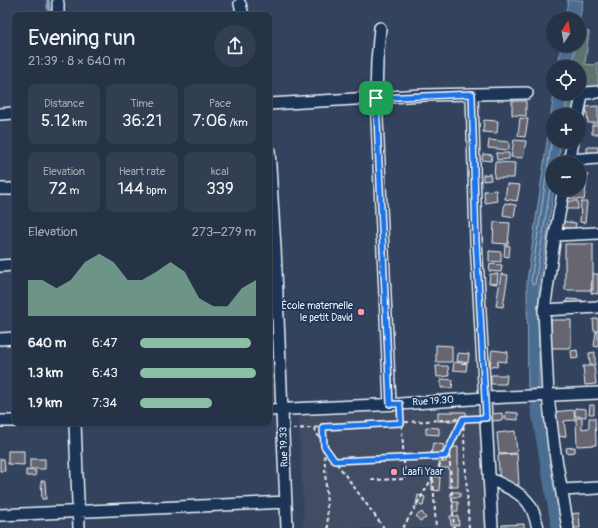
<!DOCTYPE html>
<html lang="en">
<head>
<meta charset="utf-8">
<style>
  :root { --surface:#263246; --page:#323e51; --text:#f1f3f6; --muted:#a4aab3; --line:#424d5f; --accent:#8abfa5 }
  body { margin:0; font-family:Pangolin,sans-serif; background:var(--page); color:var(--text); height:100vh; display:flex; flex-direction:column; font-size:15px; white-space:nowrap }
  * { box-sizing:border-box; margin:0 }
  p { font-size:13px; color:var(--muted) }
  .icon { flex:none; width:22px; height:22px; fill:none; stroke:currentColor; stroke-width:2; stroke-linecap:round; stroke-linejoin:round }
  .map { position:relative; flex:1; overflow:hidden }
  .panel { position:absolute; left:12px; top:12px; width:260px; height:414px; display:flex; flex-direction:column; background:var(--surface); border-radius:8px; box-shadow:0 1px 3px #0004,0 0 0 1px var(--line) }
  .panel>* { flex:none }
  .needle { width:26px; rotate:11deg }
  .buttons { position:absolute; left:546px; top:12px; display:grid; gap:8px }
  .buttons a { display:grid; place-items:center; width:40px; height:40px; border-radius:50%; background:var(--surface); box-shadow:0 1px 3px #0004,0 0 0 1px var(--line); font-size:20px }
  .pin { position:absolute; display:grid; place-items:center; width:34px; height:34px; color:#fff; margin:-17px; border-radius:8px; box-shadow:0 2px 6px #0006 }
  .round { display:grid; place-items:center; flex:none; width:42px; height:42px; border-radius:21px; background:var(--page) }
  .headline { display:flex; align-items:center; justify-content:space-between; height:68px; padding:0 16px }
  h1 { font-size:22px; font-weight:600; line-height:30px }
  .stats { display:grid; grid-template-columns:repeat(3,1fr); gap:6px; height:68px; padding:4px 16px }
  .stats div { display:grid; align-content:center; border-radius:8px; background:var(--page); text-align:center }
  .stats b { font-size:17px; font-weight:600 }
  .stats small { font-size:11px; font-weight:400 }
  .stats p { font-size:11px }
  .chart { height:112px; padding:8px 16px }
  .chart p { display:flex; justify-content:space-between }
  .chart svg { width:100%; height:72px; margin-top:4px; fill:var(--accent); opacity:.7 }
  ul { padding:0 16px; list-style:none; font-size:13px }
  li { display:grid; grid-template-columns:64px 48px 1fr; align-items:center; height:30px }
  li i { height:10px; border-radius:5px; background:var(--accent) }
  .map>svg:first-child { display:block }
</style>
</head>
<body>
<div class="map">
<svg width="598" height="528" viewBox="0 0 598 528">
  <rect width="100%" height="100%" fill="#33435e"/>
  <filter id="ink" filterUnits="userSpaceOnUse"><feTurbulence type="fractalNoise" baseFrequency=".025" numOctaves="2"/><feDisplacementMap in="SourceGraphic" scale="8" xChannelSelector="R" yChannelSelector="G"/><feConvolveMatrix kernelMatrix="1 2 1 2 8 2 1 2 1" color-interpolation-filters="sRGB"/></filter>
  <g filter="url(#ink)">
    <path fill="#424d63" d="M483,408L489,528H304L299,417Z"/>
    <path fill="#5c736e" stroke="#a2b2b3" d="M579,29L589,32L585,64L593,65L598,62V87L580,89L575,115H565L568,93H579V67H572L575,45H579Z"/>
    <path fill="#4b6d92" stroke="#8aa2bb" d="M568,0H583L579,23V19H565Z
      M561,45H575L572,67H558Z
      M554,93H568L565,115H553V141H561L558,163H553L554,189L539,286V389H528L527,281Z"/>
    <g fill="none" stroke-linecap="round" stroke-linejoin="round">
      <path stroke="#a9bccf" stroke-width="1" d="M553,130L531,281L533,285L535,284L550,189L553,185"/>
      <path stroke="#8aa2bb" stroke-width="3.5" d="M48,0L49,15"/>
      <path stroke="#4b6d92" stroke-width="11" d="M536,407L557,528"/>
    </g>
    <path fill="#666570" stroke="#e8f1f8" d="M512,101H526V116L512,115Z
      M598,106V123H588L586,107Z
      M520,118L528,119L525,137L518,136Z
      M484,120L498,121L497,133L483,132Z
      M592,125H598V134H592Z
      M489,140L509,142V150L488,148Z
      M514,140L526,141L523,158L511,157Z
      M587,147H598V154H587Z
      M496,153H509V159L497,160Z
      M483,154L492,155L491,161L482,160Z
      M495,162L515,163L514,178H494Z
      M490,174L491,180L483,181V175Z
      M579,174L588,175L584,200L566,198L567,189H579Z
      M507,184L520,185L517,201L505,199Z
      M496,190L497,201L485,203L484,191Z
      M566,201H578V209H566Z
      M581,202H587L585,223L580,222Z
      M505,203L516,205L514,217L503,215Z
      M560,221L576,223L575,229L559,227Z
      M494,222L510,223L508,244L493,243Z
      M565,244H593V290H565Z
      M505,245L510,246L509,257L504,256Z
      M489,251L501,252V262L489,261Z
      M490,264L502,265L501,272L489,271Z
      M490,274H498L497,284L489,283Z
      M501,274L508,275L503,307L496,306Z
      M592,274H598V294L591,293Z
      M567,299L582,300V307L566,306Z
      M593,319H598V331H594Z
      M551,320H571V348H551Z
      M596,332H598V347L594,346Z
      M436,345L452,346V362H436Z
      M492,350L508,352L506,362L498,361L497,367L490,366Z
      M577,350L578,358L572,359L571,351Z
      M595,352V365H590L589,353Z
      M458,353L469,354L468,363L457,361Z
      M454,362L467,364L466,371L453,370Z
      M436,366H448L449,376L437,377Z
      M583,366H594L596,384L585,385Z
      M491,375H507L506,384H491Z
      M441,379L453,380L452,388H441Z
      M590,405H594V414H589Z
      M575,408L586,409V417L575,416Z
      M574,410L575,420L564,421L566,436L554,437L552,412Z
      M438,412H466V421H438Z
      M506,412L518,413V420L505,419Z
      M502,413L503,420L493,421L492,414Z
      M576,418H582V429L589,428V418H595L596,445L577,446Z
      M426,427L439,428V435L426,434Z
      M515,431L517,453L499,454L497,433Z
      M433,443L444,445L442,456L431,454Z
      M446,447H458V487H449V468H439V462H446Z
      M575,447V452L567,453L566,448Z
      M8,451H24V465L8,464Z
      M517,454L519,485L500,486L498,455Z
      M0,459H4L5,471H0Z
      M30,459H45V469H30Z
      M26,470L36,471L35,476H26Z
      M432,476L440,477L439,491L432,490Z
      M41,481H45L46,499H42Z
      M451,492H460V497H451Z
      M418,495L425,497L423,506L416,505Z
      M453,502H458V511H452Z
      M422,512L426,518L420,521L416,516Z
      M579,513L580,528H571L570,514Z
      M450,516H458L459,525H451Z
      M524,524V528H502V525Z"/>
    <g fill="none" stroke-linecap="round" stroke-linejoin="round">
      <defs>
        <path id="minor" d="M58,3V15
          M240,4L243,15
          M380,28L377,61L376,98L390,404
          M472,94L476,240L492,528
          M269,104L423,95L527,93
          M0,114L15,113
          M578,115L582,95L586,93L598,92
          M269,150L275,248L287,528
          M569,160L598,158
          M569,163L573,141
          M0,189H15
          M564,189L555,235L544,310L548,396L554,447L568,528
          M555,235L598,233
          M0,266L15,265
          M544,310L598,307
          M0,339L15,338
          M269,410L400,404L485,398L598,393
          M0,421H15
          M75,423L79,528
          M489,478C502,485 521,492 529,504C534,511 536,520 538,528
          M562,490L598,488
          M0,515L286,502"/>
      </defs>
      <use href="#minor" stroke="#e8f1f8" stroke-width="14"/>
      <path stroke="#e8f1f8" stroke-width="2" stroke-dasharray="4 3" stroke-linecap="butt" d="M463,419L469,528
        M323,427L328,528
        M314,428L324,446L384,528
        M293,429L476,418
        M449,449L454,528
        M335,461L449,456
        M433,479L436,528
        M371,480L405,479L401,414
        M403,528L445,456L463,419"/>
      <use href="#minor" stroke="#1d3557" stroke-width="11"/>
    </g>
  </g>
  <g fill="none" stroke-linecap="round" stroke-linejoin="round" filter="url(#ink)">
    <defs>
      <path id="route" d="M472,94L476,240L486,418L463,419L445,456L335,461L324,446L323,427L401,423L400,404H390L376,98Z"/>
    </defs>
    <use href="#route" stroke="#fff" stroke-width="8"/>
    <use href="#route" stroke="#1a73e8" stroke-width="5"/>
  </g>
  <g fill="#ff9aa2" stroke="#1d3557" stroke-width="1.5">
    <circle cx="361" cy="312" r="4"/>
    <circle cx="394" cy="472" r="4"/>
  </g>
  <g text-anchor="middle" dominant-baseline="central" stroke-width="3.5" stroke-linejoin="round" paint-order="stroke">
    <g font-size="10" fill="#e8f1f8" stroke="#1d3557" text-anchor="end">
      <text x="353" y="306">École maternelle<tspan x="353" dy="12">le petit David</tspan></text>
      <text x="402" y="472" text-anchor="start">Laafi Yaar</text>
    </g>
    <g font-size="10" fill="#e8f1f8" stroke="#1d3557">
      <text transform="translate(433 401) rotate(-4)">Rue 19.30</text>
      <text transform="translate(284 447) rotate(-92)">Rue 19.33</text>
    </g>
  </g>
</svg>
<div class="buttons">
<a><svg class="needle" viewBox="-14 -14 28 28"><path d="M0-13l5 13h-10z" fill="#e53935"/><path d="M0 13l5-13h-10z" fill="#a4aab3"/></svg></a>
<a><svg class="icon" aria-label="locate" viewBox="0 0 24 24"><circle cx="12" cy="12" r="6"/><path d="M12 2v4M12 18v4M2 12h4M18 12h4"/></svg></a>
<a>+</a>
<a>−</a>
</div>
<div class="pin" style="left:376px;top:98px;background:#1e9e55"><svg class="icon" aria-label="arrive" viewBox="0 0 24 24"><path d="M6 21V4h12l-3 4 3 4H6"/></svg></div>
<section class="panel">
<div class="headline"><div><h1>Evening run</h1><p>21:39 · 8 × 640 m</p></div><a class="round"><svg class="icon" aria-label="share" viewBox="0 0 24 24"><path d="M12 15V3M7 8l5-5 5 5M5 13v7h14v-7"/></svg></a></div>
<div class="stats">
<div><p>Distance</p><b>5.12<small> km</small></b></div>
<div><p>Time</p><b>36:21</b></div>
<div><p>Pace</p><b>7:06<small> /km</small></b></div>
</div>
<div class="stats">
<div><p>Elevation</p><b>72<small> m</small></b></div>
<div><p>Heart rate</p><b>144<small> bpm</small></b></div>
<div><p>kcal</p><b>339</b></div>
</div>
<div class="chart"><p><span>Elevation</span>273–279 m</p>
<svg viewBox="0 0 160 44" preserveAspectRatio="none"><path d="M0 44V22L10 22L20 27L30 22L40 11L50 6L60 11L70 22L80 22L90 17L100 11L110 17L120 33L130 38L140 38L150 27L160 22V44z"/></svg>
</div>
<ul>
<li><b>640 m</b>6:47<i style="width:96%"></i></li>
<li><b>1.3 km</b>6:43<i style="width:100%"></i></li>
<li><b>1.9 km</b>7:34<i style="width:62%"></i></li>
</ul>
</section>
</div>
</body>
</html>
